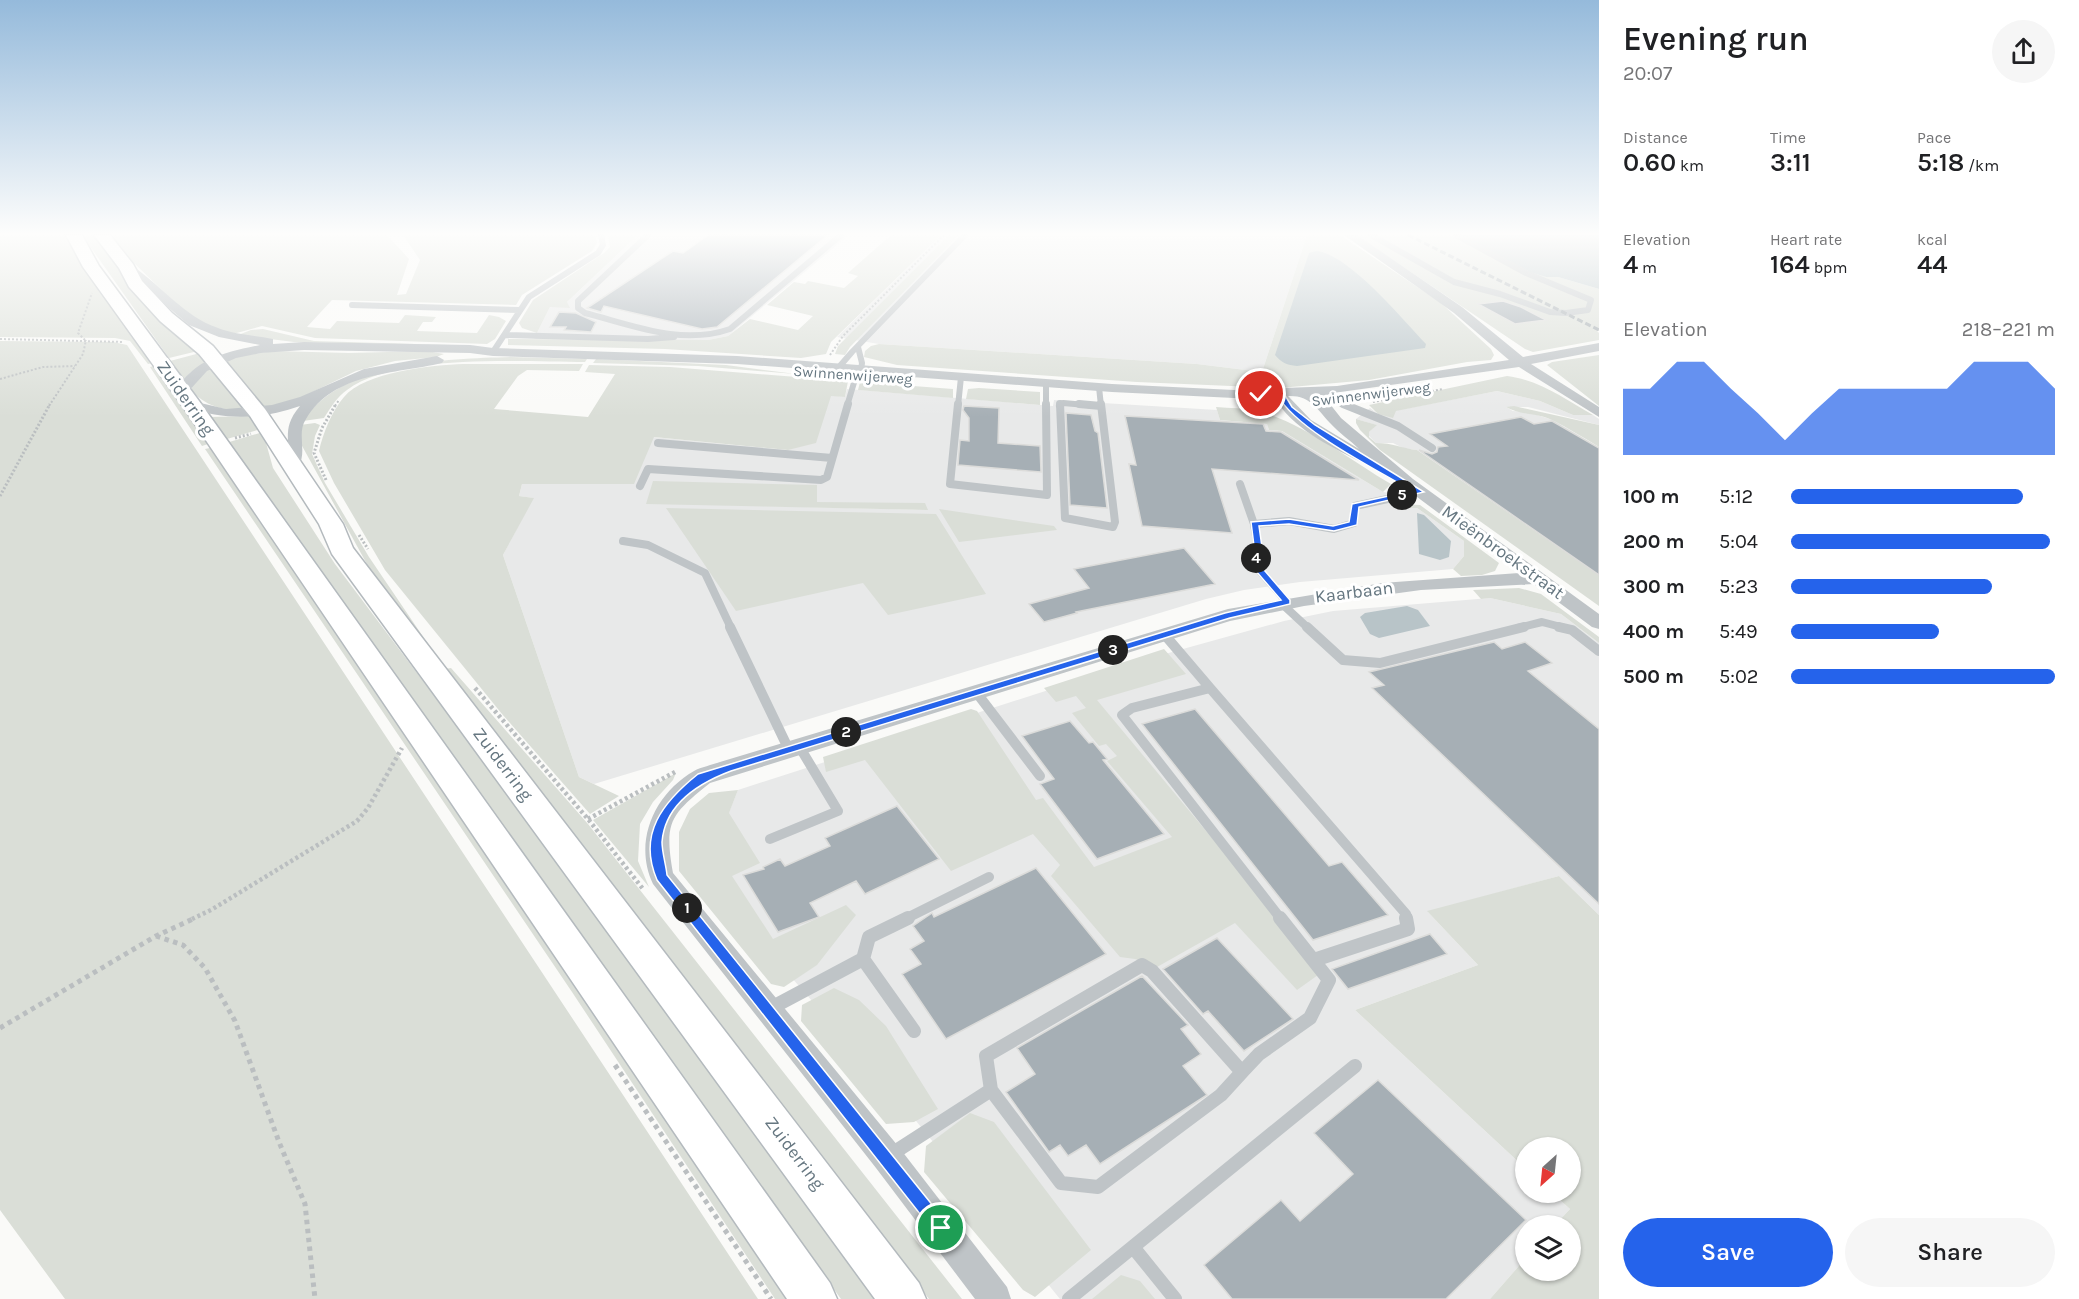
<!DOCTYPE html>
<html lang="en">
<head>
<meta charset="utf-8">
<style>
  :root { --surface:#fff; --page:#f6f6f6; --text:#202124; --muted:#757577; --accent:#2563eb }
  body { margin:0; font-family:Karla,sans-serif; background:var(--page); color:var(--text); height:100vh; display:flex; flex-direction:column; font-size:22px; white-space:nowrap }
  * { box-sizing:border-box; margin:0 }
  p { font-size:20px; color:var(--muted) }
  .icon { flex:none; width:33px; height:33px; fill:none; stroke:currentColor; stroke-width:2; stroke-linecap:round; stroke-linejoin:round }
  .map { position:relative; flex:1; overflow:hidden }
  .sheet { display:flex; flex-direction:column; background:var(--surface); width:480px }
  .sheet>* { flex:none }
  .needle { width:39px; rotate:207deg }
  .fabs { position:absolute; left:1515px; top:1137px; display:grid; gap:12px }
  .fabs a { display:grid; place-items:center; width:66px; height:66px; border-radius:50%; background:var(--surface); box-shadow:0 2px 4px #0004; font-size:30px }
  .pin { position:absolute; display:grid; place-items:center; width:51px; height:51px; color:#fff; margin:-26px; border:3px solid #fff; border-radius:50%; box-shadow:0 2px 6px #0007 }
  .km { position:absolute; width:30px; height:30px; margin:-15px; border-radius:50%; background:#222; color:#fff; font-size:16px; line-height:30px; text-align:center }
  .round { display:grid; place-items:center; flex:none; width:63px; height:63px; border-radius:32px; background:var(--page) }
  .overview { display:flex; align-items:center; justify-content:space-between; height:102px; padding:0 24px }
  h1 { font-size:33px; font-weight:600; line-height:45px }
  .figures { display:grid; grid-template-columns:repeat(3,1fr); gap:9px; height:102px; padding:6px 24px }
  .figures div { display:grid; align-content:center }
  .figures b { font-size:26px; font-weight:600 }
  .figures small { font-size:16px; font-weight:400 }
  .figures p { font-size:16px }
  .chart { height:168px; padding:12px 24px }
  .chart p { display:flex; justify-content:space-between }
  .chart svg { width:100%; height:108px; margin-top:6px; fill:var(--accent); opacity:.7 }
  .action { display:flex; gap:12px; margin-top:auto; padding:12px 24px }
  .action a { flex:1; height:69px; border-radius:36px; background:var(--accent); color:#fff; font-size:24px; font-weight:600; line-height:69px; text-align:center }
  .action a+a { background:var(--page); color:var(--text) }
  ul { padding:0 24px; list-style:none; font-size:20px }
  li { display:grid; grid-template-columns:96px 72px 1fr; align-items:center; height:45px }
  li i { height:15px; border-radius:8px; background:var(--accent) }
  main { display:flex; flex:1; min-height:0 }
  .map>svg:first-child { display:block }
</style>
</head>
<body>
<main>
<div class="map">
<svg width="1599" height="1299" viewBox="0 0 1599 1299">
  <rect width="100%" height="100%" fill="#fafaf8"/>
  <path fill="#e8e9e9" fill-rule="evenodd" d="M638,235H849L728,336L708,340L689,341L534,339L550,307L567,302Z
    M941,235H1307L1262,372L1197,364L879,344L837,337Z
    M847,389L1053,406L1054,400L1217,410L1220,420L1267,424L1269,430L1282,431L1383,492L1397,494L1464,541V556L1453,569L1300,582L1244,590L1206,599L594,784L579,777L503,555L533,498L519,496L522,484H633L653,437L787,450L831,395L845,397ZM817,486L816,502L928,510L646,503Z
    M1497,391L1540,401L1573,415H1593L1599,419V425L1528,407H1506L1513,411L1528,412L1553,420L1599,447V575L1417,450L1403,448L1393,443H1376L1369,436V432L1376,425L1356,419L1370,408L1378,414Z
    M1490,598L1561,614L1599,643V915L1559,876L1428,912L1478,965L1355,1010L1525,1168L1526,1192L1552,1193L1570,1209L1555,1225L1526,1226L1525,1259L1490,1299H1060L908,1111L703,876L738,790L1129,664L1284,621L1333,611Z"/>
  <path fill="#daded7" d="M0,235H64L153,363L148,364L130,341L115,338L0,337Z
    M82,235H94L126,280L198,351L169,358Z
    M112,235H387L409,259L397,295L406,294L420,260L403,235H595L597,243L592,251L522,295L516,305L332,300L307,327L330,329L337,321L399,323L405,315L436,317L432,322H423L417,331L477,333L489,315L499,317L506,321L495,339L487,344L315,338L262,326L233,334L205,325L176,304L133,262Z
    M608,235H638L567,302L570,308L550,307L537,333L522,328L519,323L533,300L604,253L610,247Z
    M891,235H941L831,342L826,354L801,358L665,349L508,345V339L708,340L728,336L750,319L798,330L813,316L767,305L794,282L805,284L808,281L844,288L858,276L848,273Z
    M949,235H959L850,347L845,355L835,354L838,346Z
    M1307,235H1340L1441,303L1491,349L1494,355L1491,360L1467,362L1369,380L1280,388L1137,382L897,365L864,357L865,351L871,346L879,344L1197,364L1262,372Z
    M1356,235H1460L1546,277H1558L1599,289V331H1597L1599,333V340L1533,352L1525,349Z
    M263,329L314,341L484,346L294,342L238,335L251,330Z
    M0,341L113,342L127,345L758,1299H65L0,1210Z
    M274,351L349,353L427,351L444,354L436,357L395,361L356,371L298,399L261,410L222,362L240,356Z
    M200,353L210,362L191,372L183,380L170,361Z
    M1599,355V406L1547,365L1552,362Z
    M511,357L587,359L585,362C524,362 396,353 347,390C337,397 331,407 324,418L303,421C342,361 447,359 511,357Z
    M596,359L726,365L796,374L698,366L593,363Z
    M463,364H583L579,371L527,370L518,376L494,409L588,417L615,374L585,372L589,365L670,367L848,381L845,397L831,396L816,443L788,450L654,437L634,484H522L519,496L534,498L503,555L579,777L619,796L590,814L502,714L385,570L334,483L319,451C323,433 332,411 344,397C364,372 433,365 463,364Z
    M213,365L249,411C226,410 209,409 192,391V382Z
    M154,366L208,444L202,446L150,367Z
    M1507,376C1539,380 1565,399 1593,415H1573L1540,401L1497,391L1396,411L1393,418L1378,414L1369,405Z
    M860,382L953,389V398L858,390Z
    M979,388L1040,392V405L966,399L968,389Z
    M1514,406L1599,425V447C1584,438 1568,428 1552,420C1537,413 1519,415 1506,407Z
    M1216,407C1230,408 1244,408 1258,411C1304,423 1350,460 1391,484L1383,492L1282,431L1269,430L1267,424L1220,420Z
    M252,416L261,429L227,439L209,417Z
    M1356,419L1377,425L1369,432V437L1376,443C1393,443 1401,448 1417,450L1599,575V606L1380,450L1360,430L1356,423Z
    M315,423L320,425L315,436L312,454L325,483L369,557L445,669L451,668L588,824L962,1299H929L374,577L301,444L300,425Z
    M263,432L273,468L335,564L520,810L877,1299H841L226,443Z
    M210,448L790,1299H775L572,992L205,449Z
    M653,481L817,485V502L925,503L928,510L646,504Z
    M1402,504L1420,505L1499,563L1495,571L1482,575L1461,576L1453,569L1464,556V541L1417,508H1406Z
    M666,508L936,514L986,594L888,615L863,583L736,611Z
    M939,509L1054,526L1057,530L959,542Z
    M1519,588L1541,594L1599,637V643L1561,614L1490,598L1481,599L1473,590Z
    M1164,649L1186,674L1097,700L1231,861L1318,975L1297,990L1235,923L1157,967L1135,959L1120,957L1051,876L1060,865L1033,834L951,871L865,760L826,772L823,757L971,709L977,711L1036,800L1043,798L1094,867L1172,837L1107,761L1117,756L1106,744L1099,746L1072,713L1086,708L1076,696L1056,702L1044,688Z
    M676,773L673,780L653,802L640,824L638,861L649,887L593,820Z
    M738,790L729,813L760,863L732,876L773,939L846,905L856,915L817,965L784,987L771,984L679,871V832L690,809L709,793Z
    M1559,876L1599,915V1299H1490L1525,1259L1526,1270H1570V1226L1555,1225L1570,1209L1552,1193L1570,1192V1148H1526L1525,1168L1355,1010L1478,965L1427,911Z
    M834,988L859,1000L886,1026L938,1109L914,1122L886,1124L801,1021L802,1005Z
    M970,1113L994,1122L1091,1250L1035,1297L1023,1290L924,1172L926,1146Z
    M1121,1275L1140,1281L1155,1299H1092Z"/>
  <path fill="#b8c4c8" d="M1460,235H1599V289L1558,277H1546L1530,272Z
    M1316,251C1349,254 1402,319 1426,344L1425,348L1297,366C1287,365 1282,363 1275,355L1309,253Z
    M1417,513L1424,515L1451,541L1449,557L1440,560L1419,554Z
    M1407,606L1418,610L1430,626L1379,638L1370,634L1360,617L1365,613Z"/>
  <path fill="#a6afb5" stroke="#dcdcda" stroke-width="1.5" d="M708,235H828L717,327L702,329L604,306L601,312L587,308L673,251L683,253Z
    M1503,301L1521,307L1546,320L1515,324L1478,304Z
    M559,312L576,313L596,322L591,332L564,330L566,327H550Z
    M964,406L999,408L998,443L1040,446L1041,472L958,465L960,440L969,441V418L963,410Z
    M1066,413L1091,415L1095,431L1098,433L1107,508L1070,505Z
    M1125,416L1263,424L1266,431L1281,432L1359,480L1212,469L1232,533L1142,526L1129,464L1136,465Z
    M1521,417L1534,424L1552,421L1599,448V575L1419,450L1432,454L1437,452L1438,447L1447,446L1430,434Z
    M1184,548L1215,584L1076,612L1077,613L1044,622L1029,604L1089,588L1074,569Z
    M1494,642L1502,649L1525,642L1552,663L1528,671L1599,729V904L1372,688L1384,685L1369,672Z
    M1195,709L1329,866L1342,862L1388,915L1313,940L1142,724Z
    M1070,721L1089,743L1093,742L1107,759L1103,760L1164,834L1097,859L1040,784L1054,779L1022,736Z
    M897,806L939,859L865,894L856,881L810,903L819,917L778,932L743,875L764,869L763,867L780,859L785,866L830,846L825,838Z
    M1036,868L1106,954L946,1039L902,974L921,964L910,949L924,941L913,926L932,913L934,917Z
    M1430,934L1447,954L1348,989L1332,969Z
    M1217,938L1293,1019L1244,1051L1208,1011L1203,1014L1163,969Z
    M1142,976L1188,1025L1181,1029L1201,1054L1183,1066L1207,1095L1100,1164L1086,1145L1068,1156L1060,1145L1049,1152L1006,1092L1035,1074L1017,1048Z
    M1378,1080L1526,1220L1446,1299H1232L1204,1265L1281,1200L1300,1221L1353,1174L1314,1133Z"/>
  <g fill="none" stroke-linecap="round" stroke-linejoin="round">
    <defs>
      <path id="secondary" d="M66,235H82L99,266L199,401L830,1283L837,1299H787L184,408L83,267Z
        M94,235H110L133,264L142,281L172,313L213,346L265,409L343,524L353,548L919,1283L926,1299H875L332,554L319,524L250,416L199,354L160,321L129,287L119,268Z"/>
    </defs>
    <use href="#secondary" stroke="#b4babe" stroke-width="3"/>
    <path stroke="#babec0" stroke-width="2" stroke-dasharray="2 2" stroke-linecap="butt" d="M0,339L124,342
      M85,340L78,333L92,293
      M830,355L843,336L944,235
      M0,379L43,367L75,366
      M1373,402L1443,389
      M49,406L83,354L86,340
      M335,406L339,400"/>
    <path stroke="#babec0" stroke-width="3" stroke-dasharray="2 2" stroke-linecap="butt" d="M1248,409L1275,415
      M235,438L251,434
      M326,480L314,453L322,428L336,404
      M0,496L50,404
      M359,535L368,549"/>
    <path stroke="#babec0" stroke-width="4.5" stroke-dasharray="3 3" stroke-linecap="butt" d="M475,688L588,819L643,889
      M588,819L675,772
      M192,919L211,910L357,821L368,808L402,748"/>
    <path stroke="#babec0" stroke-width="5" stroke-dasharray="4.5 4.5" stroke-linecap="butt" d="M156,936L183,945L205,968L235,1021L279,1142L305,1204L315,1299
      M0,1028L156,936L195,918
      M615,1065L771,1299"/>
    <path stroke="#bfc4c7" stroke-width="6" d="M648,235L578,301V308L585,313C632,325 681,346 730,329L841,235
      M1371,235L1454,282L1500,294L1550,312L1566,313L1588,310L1591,300L1526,273L1456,235
      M352,305L520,310
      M505,335L648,339L674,337
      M858,347L862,363L860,376
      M493,352L529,297L598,253L603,245L601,235
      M837,374L839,367L852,352L965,235
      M1046,384V406
      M1099,387L1101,406
      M1320,392L1347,406
      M847,406L856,376
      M958,406L961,377
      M1059,406L1063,403L1098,406"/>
    <path stroke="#bfc4c7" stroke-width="8" d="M958,404L950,484L1047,495L1046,404
      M1060,404L1065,518L1113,527L1115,522L1101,404
      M1079,404L1101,406
      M1343,404L1398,426L1432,448
      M658,443L832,458
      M1240,484L1254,524L1289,521L1334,529L1354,523L1355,506L1420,492
      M640,486L648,469L821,480L827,477L848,404
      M1254,524L1259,554L1253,563L1287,602
      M623,541L648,545L705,573L731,628
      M1281,603L1308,628
      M1518,628L1542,622L1565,628"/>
    <path stroke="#bfc4c7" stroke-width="10" d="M730,627L789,750
      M1307,627L1343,660L1380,663L1524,627
      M1559,627L1572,630L1599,651
      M1164,634L1210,688L1132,708L1122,715L1281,919
      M1210,688L1406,914L1407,919
      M976,692L1040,776
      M770,839L838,811L799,746
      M905,919L989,877"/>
    <path stroke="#bfc4c7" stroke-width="14" d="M863,959L869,937L908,918
      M1314,960L1408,929L1406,918
      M1142,965L1152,971L1242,1072L1221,1095L1098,1187L1061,1183L991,1090L986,1056Z
      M771,1008L863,959L914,1031
      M1242,1072L1259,1054L1310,1018L1329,980L1280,918
      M890,1155L991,1090
      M1133,1247L1175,1299
      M1069,1299L1355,1066"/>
    <path fill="#bfc4c7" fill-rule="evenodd" d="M1344,235H1357L1462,307L1523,357L1599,343V351L1531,364L1599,407V417L1519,367L1319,395L1326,399L1341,418L1413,479L1599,614V629L1592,627L1534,584L1421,590L1304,606L1230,621L710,783C670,815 664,822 673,873L898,1146L1007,1287L1011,1299H975L876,1168L653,884C633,842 654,794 694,771C701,767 712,765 720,762L1228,609L1382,583L1519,573L1401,485L1372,460L1365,463L1359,461C1328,445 1293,429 1274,397L1234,398L1112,392L737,364L493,356L470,353L304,350L261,353L236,358L207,371L186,394L181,395L174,391C198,358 222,353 260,345L219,337L189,325L121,267L127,263L131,265C161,285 183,316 218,328C236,335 254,335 273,339V344L304,342L470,345L493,348L737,356L1112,384L1234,390L1337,386L1509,360L1454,313ZM1288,396C1310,395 1317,409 1330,423C1339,433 1350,440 1359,449L1311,420Z
      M437,356L444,360L442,363C395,374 334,372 306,419C296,434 308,452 298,467L292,469L284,464C294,440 279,431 300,406C261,420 226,420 187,408L185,405L192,401L226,409L272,405L300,397L364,369Z"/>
    <use href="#secondary" fill="#fff" fill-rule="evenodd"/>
    <path stroke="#a1a9ae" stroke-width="3" stroke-dasharray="6 3" stroke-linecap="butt" d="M1408,235L1599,330"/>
  </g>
  <linearGradient id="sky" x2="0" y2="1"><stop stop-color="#95badb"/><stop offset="0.56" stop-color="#fdfdfc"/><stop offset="1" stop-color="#fdfdfc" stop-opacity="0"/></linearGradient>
  <rect width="1599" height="417" fill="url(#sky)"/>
  <path fill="#2563eb" stroke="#fff" stroke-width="1.5" d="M1283,392L1292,407L1315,425L1424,492L1359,507L1357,525L1334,531L1289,524L1259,526L1263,554L1258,563L1290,600V604L1230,618L731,771C699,783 665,804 662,842C662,852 666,865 667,875L946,1222L949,1228L946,1233L941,1236L935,1233L657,880C637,834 663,802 698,774L1225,613L1281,600L1249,563L1255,554L1251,522L1289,519L1333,526L1349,522L1352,504L1412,491C1376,469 1298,431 1278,396H1261L1257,394L1261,392Z"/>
  <g text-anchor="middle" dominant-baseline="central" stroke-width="6" stroke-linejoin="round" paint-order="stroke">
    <g font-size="15" fill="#667781" stroke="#fff">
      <text transform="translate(853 375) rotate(4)">Swinnenwijerweg</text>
      <text transform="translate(1371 394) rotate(-7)">Swinnenwijerweg</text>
    </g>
    <g font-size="18" fill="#667781" stroke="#fff">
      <text transform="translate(186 398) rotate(55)">Zuiderring</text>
      <text transform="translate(1503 552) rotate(36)">Mieënbroekstraat</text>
      <text transform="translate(1354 592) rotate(-7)">Kaarbaan</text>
      <text transform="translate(503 764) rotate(53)">Zuiderring</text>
      <text transform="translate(795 1153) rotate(53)">Zuiderring</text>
    </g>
  </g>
</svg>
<div class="fabs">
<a><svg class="needle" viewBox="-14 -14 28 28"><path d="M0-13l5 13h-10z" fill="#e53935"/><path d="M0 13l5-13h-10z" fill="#757577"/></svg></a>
<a><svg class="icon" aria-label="layers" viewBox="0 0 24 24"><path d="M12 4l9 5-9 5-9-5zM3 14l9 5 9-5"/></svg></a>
</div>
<div class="pin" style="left:941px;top:1228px;background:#1e9e55"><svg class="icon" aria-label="arrive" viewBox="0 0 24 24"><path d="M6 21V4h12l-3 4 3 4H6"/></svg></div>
<div class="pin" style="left:1261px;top:394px;background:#d93025"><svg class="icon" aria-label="check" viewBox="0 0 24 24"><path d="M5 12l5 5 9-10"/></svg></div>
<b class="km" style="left:687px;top:908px">1</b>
<b class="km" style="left:846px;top:732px">2</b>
<b class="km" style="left:1113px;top:650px">3</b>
<b class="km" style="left:1256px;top:558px">4</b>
<b class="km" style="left:1402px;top:495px">5</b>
</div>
<section class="sheet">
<div class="overview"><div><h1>Evening run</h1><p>20:07</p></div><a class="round"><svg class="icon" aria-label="share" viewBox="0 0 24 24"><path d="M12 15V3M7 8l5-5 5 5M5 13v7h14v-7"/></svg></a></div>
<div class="figures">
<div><p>Distance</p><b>0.60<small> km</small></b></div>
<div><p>Time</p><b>3:11</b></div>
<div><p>Pace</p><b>5:18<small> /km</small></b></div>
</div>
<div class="figures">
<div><p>Elevation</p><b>4<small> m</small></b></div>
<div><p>Heart rate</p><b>164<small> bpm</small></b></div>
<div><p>kcal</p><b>44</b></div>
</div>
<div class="chart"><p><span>Elevation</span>218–221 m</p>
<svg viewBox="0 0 160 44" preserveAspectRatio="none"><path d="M0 44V17L10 17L20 6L30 6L40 17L50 27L60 38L70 27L80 17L90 17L100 17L110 17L120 17L130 6L140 6L150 6L160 17V44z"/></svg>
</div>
<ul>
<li><b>100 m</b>5:12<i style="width:88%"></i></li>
<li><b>200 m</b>5:04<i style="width:98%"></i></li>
<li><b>300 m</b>5:23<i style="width:76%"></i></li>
<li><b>400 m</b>5:49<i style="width:56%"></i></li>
<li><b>500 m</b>5:02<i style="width:100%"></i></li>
</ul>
<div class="action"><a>Save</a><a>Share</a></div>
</section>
</main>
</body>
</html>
